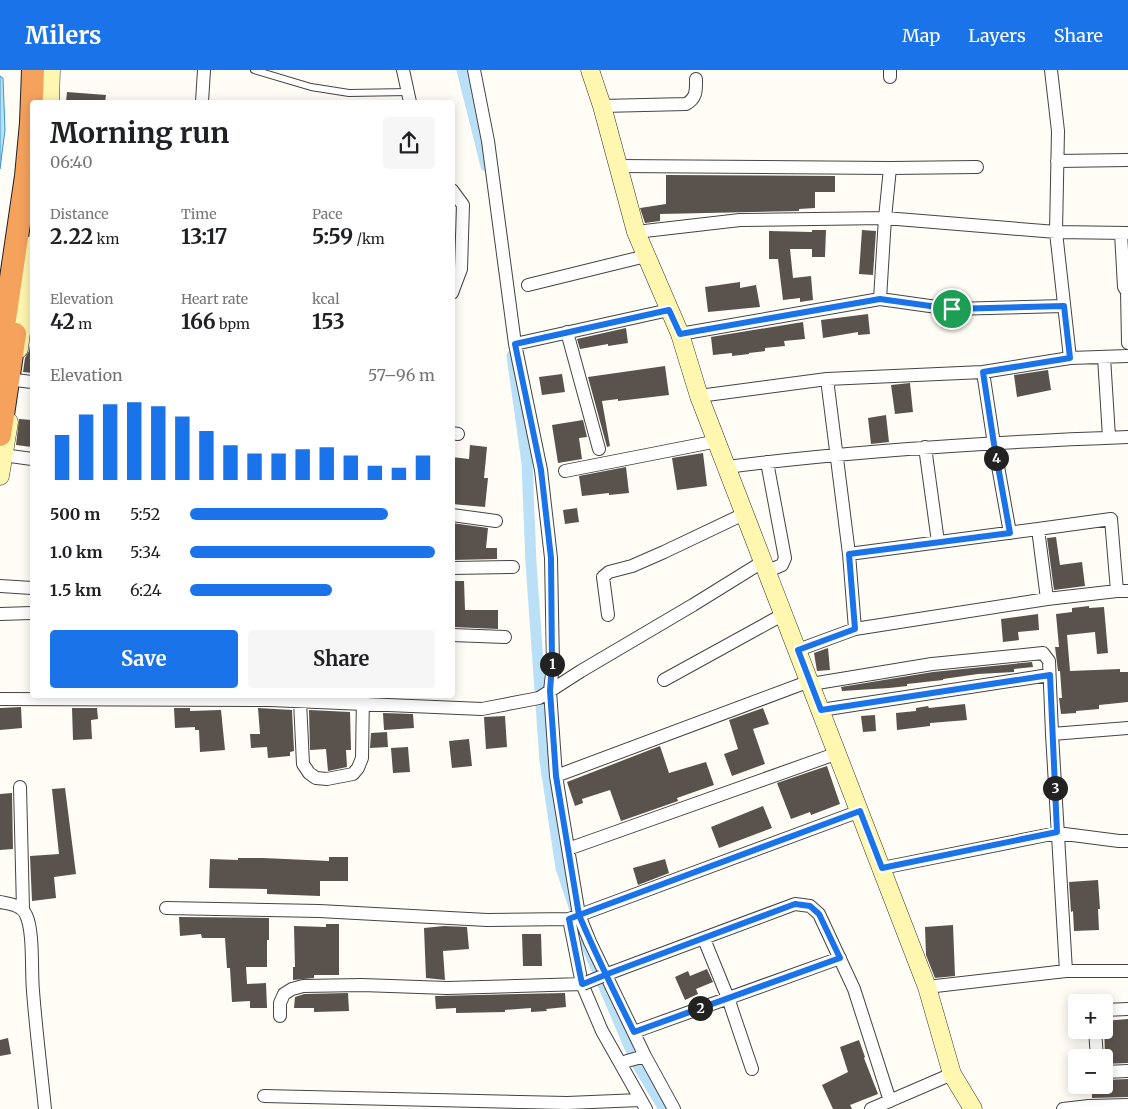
<!DOCTYPE html>
<html lang="en">
<head>
<meta charset="utf-8">
<style>
  :root { --surface:#fff; --page:#f6f6f6; --text:#202124; --muted:#757577; --accent:#1a73e8 }
  body { margin:0; font-family:Merriweather,serif; background:var(--page); color:var(--text); height:100vh; display:flex; flex-direction:column; font-size:19px; white-space:nowrap }
  * { box-sizing:border-box; margin:0 }
  p { font-size:16px; color:var(--muted) }
  .icon { flex:none; width:28px; height:28px; fill:none; stroke:currentColor; stroke-width:2; stroke-linecap:round; stroke-linejoin:round }
  .map { position:relative; flex:1; overflow:hidden }
  .sheet { position:absolute; left:30px; top:30px; width:425px; height:598px; display:flex; flex-direction:column; background:var(--surface); border-radius:5px; box-shadow:0 2px 12px #0003 }
  .sheet>* { flex:none }
  .controls { position:absolute; left:1068px; top:924px; display:grid; gap:10px }
  .controls a { display:grid; place-items:center; width:45px; height:45px; border-radius:5px; background:var(--surface); box-shadow:0 2px 12px #0003; font-size:25px }
  .pin { position:absolute; display:grid; place-items:center; width:42px; height:42px; color:#fff; margin:-21px; border:2px solid #fff; border-radius:50%; box-shadow:0 1px 5px #0007 }
  .km { position:absolute; width:25px; height:25px; margin:-12px; border-radius:50%; background:#222; color:#fff; font-size:14px; line-height:25px; text-align:center }
  .round { display:grid; place-items:center; flex:none; width:52px; height:52px; border-radius:5px; background:var(--page) }
  .overview { display:flex; align-items:center; justify-content:space-between; height:85px; padding:0 20px }
  h1 { font-size:28px; font-weight:700; line-height:38px }
  .stats { display:grid; grid-template-columns:repeat(3,1fr); gap:8px; height:85px; padding:5px 20px }
  .stats div { display:grid; align-content:center }
  .stats b { font-size:21px; font-weight:700 }
  .stats small { font-size:14px; font-weight:400 }
  .stats p { font-size:14px }
  .chart { height:140px; padding:10px 20px }
  .chart p { display:flex; justify-content:space-between }
  .chart svg { width:100%; height:90px; margin-top:5px; stroke:var(--accent); stroke-width:6 }
  .primary-button { display:flex; gap:10px; margin-top:auto; padding:10px 20px }
  .primary-button a { flex:1; height:58px; border-radius:5px; background:var(--accent); color:#fff; font-size:20px; font-weight:700; line-height:58px; text-align:center }
  .primary-button a+a { background:var(--page); color:var(--text) }
  ul { padding:0 20px; list-style:none; font-size:16px }
  li { display:grid; grid-template-columns:80px 60px 1fr; align-items:center; height:38px }
  li i { height:12px; border-radius:6px; background:var(--accent) }
  header { display:flex; align-items:center; gap:30px; box-sizing:border-box; height:70px; padding:0 25px; background:var(--accent); color:#fff }
  header strong { font-size:24px }
  nav { display:flex; gap:28px; margin-inline-start:auto; font-size:18px }
  .map>svg:first-child { display:block }
</style>
</head>
<body>
<header>
<strong>Milers</strong>
<nav><a>Map</a><a>Layers</a><a>Share</a></nav>
</header>
<div class="map">
<svg width="1128" height="1039" viewBox="0 0 1128 1039">
  <rect width="100%" height="100%" fill="#fffdf5"/>
  <path fill="#b9e0f7" stroke="#3f96cf" d="M0,6L3,8L5,60L0,99Z"/>
  <g fill="none" stroke-linecap="round" stroke-linejoin="round">
    <path stroke="#b9e0f7" stroke-width="11" d="M462,0L486,96
      M512,286L527,393L531,493L545,691L561,798L574,837
      M585,872L636,992L664,1039"/>
  </g>
  <path fill="#5a524d" d="M67,22L106,25L105,32H66Z
    M666,105L835,106V122H815V138L799,139V141L660,144V151L645,153L640,138L666,134Z
    M812,160H826L825,187H812V179H790L793,208L811,206L813,230L800,232V228L783,230L778,189H769V161L812,162Z
    M862,160L876,161L873,205L859,204Z
    M740,212V218L756,215L760,237L708,242L705,217Z
    M868,244L870,264L858,265V262L823,268L821,250Z
    M803,252L805,269L784,271L785,276L765,278V281L749,283V284L732,286V283L713,285L711,267Z
    M626,258L628,273L608,276V274L580,279L577,269Z
    M31,270H32V303L23,302L25,288L29,281Z
    M665,296L669,325L618,331V329L602,331L610,376L607,377L588,307Z
    M1048,300L1051,320L1017,327L1014,305Z
    M562,304L565,322L542,325L539,307Z
    M910,313L913,342L895,344L891,315Z
    M886,345L889,372L871,374L868,348Z
    M19,349L32,350V377L16,375Z
    M583,350L587,367L579,368L582,389L558,393L552,355Z
    M470,375L487,377L484,408H488L485,437L452,434V387L469,389Z
    M703,383L707,416L677,420L672,388Z
    M626,397L629,423L609,425V423L582,426L579,406Z
    M577,438L579,452L565,454L563,440Z
    M452,453L488,458L486,478H497V489L452,490Z
    M1056,467L1060,495L1082,492L1085,516L1054,520L1047,468Z
    M452,511H464L465,540H498V559L452,557Z
    M1089,536V538L1104,537L1108,583L1097,584L1095,562L1067,565L1070,601L1120,599V602H1128V632L1099,635V639L1076,641V643L1061,644L1059,628H1062L1060,601H1058L1055,577H1059L1056,544L1072,542V538Z
    M1038,544L1039,560L1018,562L1019,570L1003,572L1001,549Z
    M828,578L830,600L817,601L814,583Z
    M1032,592L1033,597L1014,599V602L978,604L943,609V610L907,614V616L889,618L842,621L841,617L933,602Z
    M965,634L967,650L930,653V656L897,660L896,643L916,641V638L928,636L929,638Z
    M21,637L22,658L0,660V638Z
    M72,638H97L98,649L91,650L92,669L73,670Z
    M174,638H190V641L221,640L225,680L200,682L199,660H195V657L175,658Z
    M258,638L292,640L294,681L290,682V686L268,688L267,677L251,678L250,664H260Z
    M763,638L769,654L753,659L765,694L732,706L724,684L738,679L729,650Z
    M309,640L350,642L351,680H346L347,697L328,701L326,679L310,680Z
    M383,643L413,644L414,658L384,660Z
    M875,645L876,661L863,662L861,646Z
    M505,646L507,677L486,679L484,647Z
    M387,662L388,677L370,678L371,663Z
    M469,669L472,696L452,698L449,671Z
    M660,676L669,703L706,692L714,715L677,728L678,731L621,751L610,720L582,729L583,733L575,736L567,712Z
    M408,677L410,702L393,703L391,678Z
    M827,696L840,734L811,745L810,742L791,749L777,713Z
    M65,718L76,804L54,807L56,828L32,831L30,786L59,784L52,719Z
    M12,723L13,779L0,780V724Z
    M763,736L772,758L719,778L711,757Z
    M329,787H348V811H320V826L267,824V819L209,818L210,789L238,790V788H263L329,791Z
    M665,789L669,803L638,815L633,798Z
    M1098,810L1100,839H1098L1099,860L1074,861L1073,841L1071,842L1069,812Z
    M179,847L269,848V870H267V897H246L247,914L266,913L267,938H250V931L232,932L230,898H227L225,868H202L201,864L180,866Z
    M326,854H339V905H314V908L293,910V897H295L294,856L326,857Z
    M953,855L955,906L935,908L926,885L925,857Z
    M444,856L467,857L469,879L443,881L445,910L426,908L424,858Z
    M522,864H541L542,896H523Z
    M707,899L713,912L696,919L698,924L685,930L675,907L688,901L690,906Z
    M348,923L349,941L314,942V938H294L295,927L304,924Z
    M565,923L566,937L546,939L547,941L531,942V938L505,940V942L456,943V938L436,939L435,926Z
    M1128,949V993L1104,994L1105,987L1104,951Z
    M8,968L11,984L0,986V970Z
    M859,970L865,987L864,988L878,1024L850,1035L852,1039H833L822,1015L848,1002L840,977Z
    M1128,1009V1027L1092,1028V1015H1104V1010Z"/>
  <g fill="none" stroke-linecap="round" stroke-linejoin="round">
    <defs>
      <path id="lane" d="M254,0L311,17L349,23L408,22"/>
      <path id="street" d="M403,0L410,32
        M474,0L488,71L515,274L541,400L551,488L553,595L550,621L556,706L579,845L590,872L645,986L674,1039
        M890,7V0
        M202,32L204,0
        M602,36L686,34C697,28 696,20 696,9
        M1057,91L1128,90
        M617,96L890,98L885,148L880,229
        M890,98L977,97
        M452,120L463,135L461,199L452,223
        M636,162L740,150L885,148L1056,162L1058,61L1051,0
        M1121,163L1124,217L1128,223
        M528,215L646,186
        M1127,221L1128,273
        M567,262L599,379
        M680,264L880,229L951,239L1064,236
        M515,274L669,240
        M1104,287L1109,367
        M1070,288L1128,286
        M983,302L994,374L1010,463
        M827,309L849,484L855,559
        M15,310L32,312
        M699,326L827,309L983,302L1070,288L1056,162L1128,163
        M452,363L458,364
        M925,377L938,472
        M3,385L32,389
        M767,392L785,488L782,495L768,501
        M727,397C860,380 994,372 1128,367
        M565,401L718,371
        M452,445L496,451
        M849,484L1038,459
        M452,498L513,497
        M0,516L32,518
        M1047,529L1038,459L1111,449L1117,521
        M0,544L32,543
        M608,545L603,507L609,502L632,496L664,482L746,443
        M452,565L505,567
        M798,580L855,559L1047,529L1117,521H1128
        M664,610L784,544
        M811,614L932,594L1043,583L1049,591L1052,664
        M0,629L270,630L482,639L539,628L581,601L693,535L764,491
        M300,631L303,694L309,703L316,708L327,709L353,704L358,698L362,688L363,625
        M821,640L1049,605
        M556,706L810,611
        M20,717L23,839
        M568,779L838,683
        M882,798L1057,763L1119,771H1128
        M0,832C10,834 22,835 26,845C34,861 31,901 33,921C36,960 41,1000 45,1039
        M166,838L319,841L487,850L569,849L860,741
        M569,849L582,914L602,961L646,1039
        M704,869L728,928L752,999
        M1066,901L1052,664L1128,658
        M610,903L795,834L810,836L819,844L854,919L890,1031
        M927,917L1066,901H1128
        M1104,940L1128,939
        M280,946V933L284,924L292,919L303,916L362,915L447,918L583,914
        M1095,960L1097,988
        M634,962L840,888
        M627,991L645,986
        M1104,1002L1128,1001
        M264,1026L567,1033L640,1030
        M1089,1036L1128,1035
        M871,1039L952,1004
        M1063,1039L1089,1036V1039"/>
      <path id="secondary" d="M590,0L602,36L636,162L680,264L699,326L927,917L952,1004L973,1039
        M50,32L51,0
        M19,279L32,175
        M0,406L9,352"/>
      <path id="highway" d="M0,283L26,106L31,53L33,0
        M0,365L15,264"/>
    </defs>
    <use href="#lane" stroke="#444" stroke-width="8"/>
    <use href="#street" stroke="#444" stroke-width="14"/>
    <use href="#secondary" stroke="#333" stroke-width="19"/>
    <use href="#highway" stroke="#222" stroke-width="24"/>
    <use href="#lane" stroke="#fff" stroke-width="6"/>
    <use href="#street" stroke="#fff" stroke-width="12"/>
    <use href="#secondary" stroke="#fff6b0" stroke-width="18"/>
    <use href="#highway" stroke="#f5a25d" stroke-width="22"/>
    <defs>
      <path id="street-bridge" d="M583,914L610,903"/>
    </defs>
    <use href="#street-bridge" stroke="#444" stroke-width="14" stroke-linecap="butt"/>
    <use href="#street-bridge" stroke="#fff" stroke-width="12"/>
  </g>
  <g fill="none" stroke-linecap="round" stroke-linejoin="round">
    <defs>
      <path id="route" d="M952,239L880,229L680,264L669,240L515,274L541,400L551,488L552,595L550,621L556,706L579,845L569,849L582,914H583L610,903L795,834L810,836L819,844L840,888L634,962C615,924 596,885 579,845L860,741L882,798L1057,762L1050,605L821,640L798,580L855,559L849,484L1010,463L994,374L983,302L1070,288L1064,236L952,239"/>
    </defs>
    <use href="#route" stroke="#fff" stroke-width="10"/>
    <use href="#route" stroke="#1a73e8" stroke-width="6"/>
  </g>
</svg>
<div class="controls">
<a>+</a>
<a>−</a>
</div>
<div class="pin" style="left:952px;top:239px;background:#1e9e55"><svg class="icon" aria-label="arrive" viewBox="0 0 24 24"><path d="M6 21V4h12l-3 4 3 4H6"/></svg></div>
<b class="km" style="left:552px;top:594px">1</b>
<b class="km" style="left:700px;top:938px">2</b>
<b class="km" style="left:1055px;top:718px">3</b>
<b class="km" style="left:996px;top:388px">4</b>
<section class="sheet">
<div class="overview"><div><h1>Morning run</h1><p>06:40</p></div><a class="round"><svg class="icon" aria-label="share" viewBox="0 0 24 24"><path d="M12 15V3M7 8l5-5 5 5M5 13v7h14v-7"/></svg></a></div>
<div class="stats">
<div><p>Distance</p><b>2.22<small> km</small></b></div>
<div><p>Time</p><b>13:17</b></div>
<div><p>Pace</p><b>5:59<small> /km</small></b></div>
</div>
<div class="stats">
<div><p>Elevation</p><b>42<small> m</small></b></div>
<div><p>Heart rate</p><b>166<small> bpm</small></b></div>
<div><p>kcal</p><b>153</b></div>
</div>
<div class="chart"><p><span>Elevation</span>57–96 m</p>
<svg viewBox="0 0 160 44" preserveAspectRatio="none"><path d="M5 44V22M15 44V12M25 44V7M35 44V6M45 44V8M55 44V13M65 44V20M75 44V27M85 44V31M95 44V31M105 44V29M115 44V28M125 44V32M135 44V37M145 44V38M155 44V32"/></svg>
</div>
<ul>
<li><b>500 m</b>5:52<i style="width:81%"></i></li>
<li><b>1.0 km</b>5:34<i style="width:100%"></i></li>
<li><b>1.5 km</b>6:24<i style="width:58%"></i></li>
</ul>
<div class="primary-button"><a>Save</a><a>Share</a></div>
</section>
</div>
</body>
</html>
